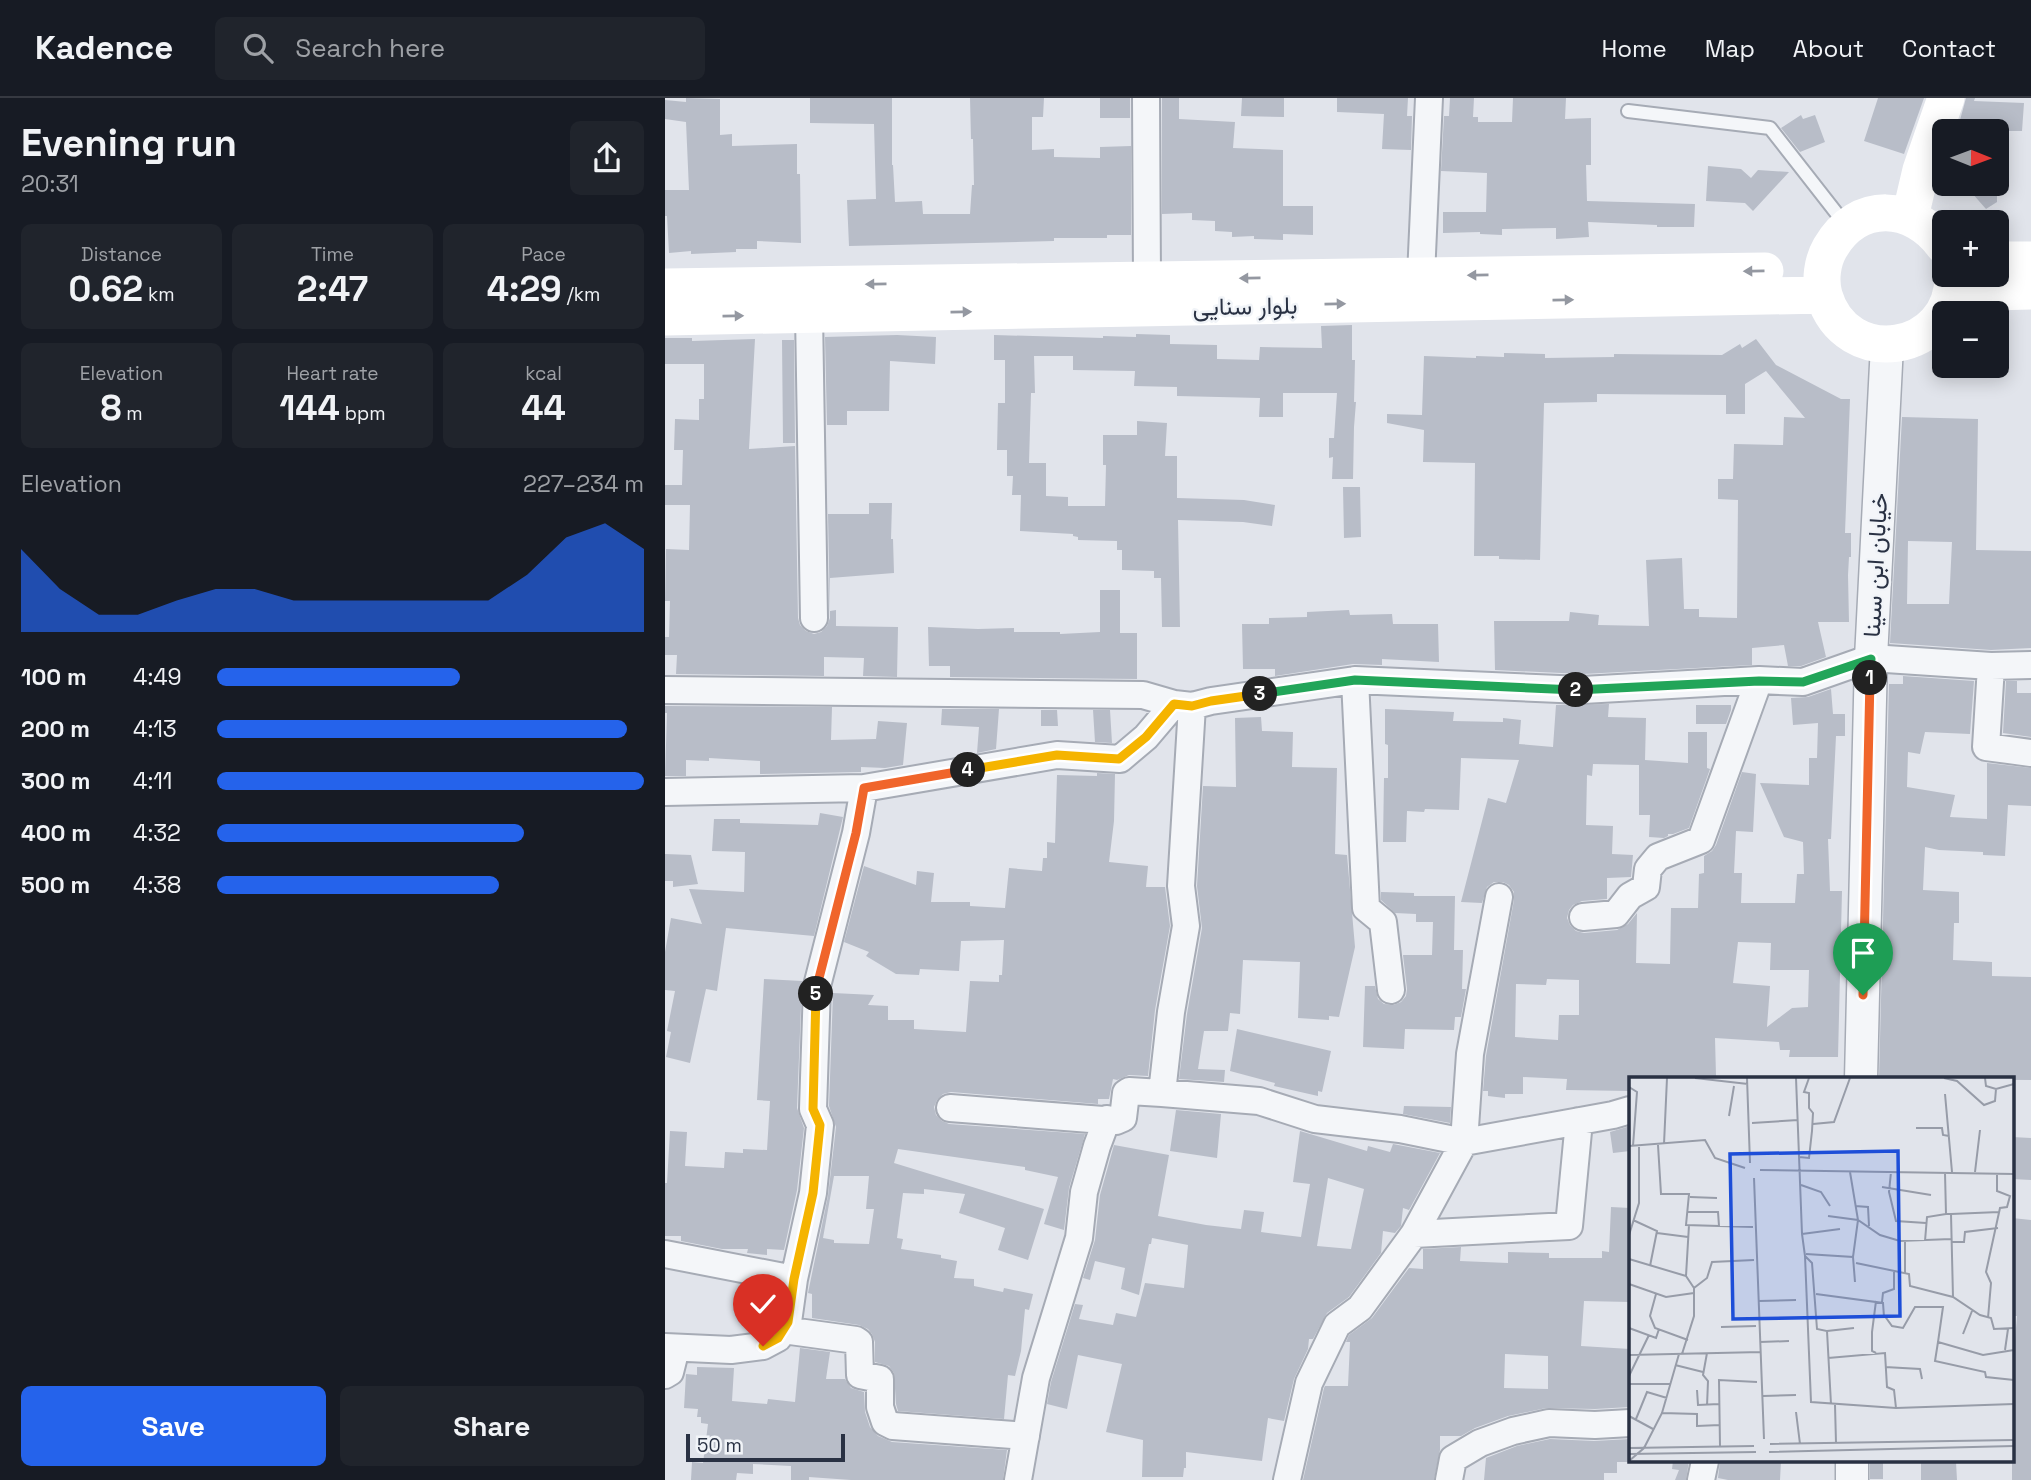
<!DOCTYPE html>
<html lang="en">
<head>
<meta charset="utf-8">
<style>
  :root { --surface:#171b24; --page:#20242c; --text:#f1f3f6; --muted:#9ea1a6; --line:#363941; --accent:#2563eb }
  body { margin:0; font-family:"Space Grotesk",Vazirmatn,sans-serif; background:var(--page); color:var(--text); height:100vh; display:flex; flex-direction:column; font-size:26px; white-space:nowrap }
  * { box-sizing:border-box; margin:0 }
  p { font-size:23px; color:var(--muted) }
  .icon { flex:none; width:38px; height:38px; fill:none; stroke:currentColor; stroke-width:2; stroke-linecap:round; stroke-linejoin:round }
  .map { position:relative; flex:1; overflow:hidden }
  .sheet { display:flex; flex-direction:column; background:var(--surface); width:665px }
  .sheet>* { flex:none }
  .needle { width:46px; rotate:91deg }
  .controls { position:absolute; left:1267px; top:21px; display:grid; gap:14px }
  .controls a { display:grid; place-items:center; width:77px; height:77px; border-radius:10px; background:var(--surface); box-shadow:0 4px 18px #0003; font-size:35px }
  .scale { position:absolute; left:21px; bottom:18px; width:159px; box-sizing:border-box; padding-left:7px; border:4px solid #293143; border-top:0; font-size:19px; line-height:24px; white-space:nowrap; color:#293143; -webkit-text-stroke:5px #f1f4f8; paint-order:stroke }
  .pin { position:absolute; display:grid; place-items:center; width:60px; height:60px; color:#fff; margin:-72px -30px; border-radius:50% 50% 50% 0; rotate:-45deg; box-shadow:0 0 7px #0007 }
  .pin .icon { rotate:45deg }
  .km { position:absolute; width:35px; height:35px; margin:-18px; border-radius:50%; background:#222; color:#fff; font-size:19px; line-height:35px; text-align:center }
  .round { display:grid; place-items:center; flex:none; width:74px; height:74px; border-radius:10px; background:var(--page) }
  .summary { display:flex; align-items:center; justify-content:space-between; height:119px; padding:0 21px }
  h1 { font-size:38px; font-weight:700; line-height:52px }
  .stats { display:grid; grid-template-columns:repeat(3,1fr); gap:10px; height:119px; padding:7px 21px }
  .stats div { display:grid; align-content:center; border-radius:10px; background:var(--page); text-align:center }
  .stats b { font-size:35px; font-weight:700 }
  .stats small { font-size:19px; font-weight:400 }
  .stats p { font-size:19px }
  .chart { height:196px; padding:14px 21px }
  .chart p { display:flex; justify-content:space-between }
  .chart svg { width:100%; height:126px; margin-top:7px; fill:var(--accent); opacity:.7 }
  .cta { display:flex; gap:14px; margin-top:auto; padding:14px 21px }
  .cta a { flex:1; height:80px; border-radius:10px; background:var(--accent); color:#fff; font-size:28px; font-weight:700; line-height:80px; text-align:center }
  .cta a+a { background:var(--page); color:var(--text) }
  ul { padding:0 21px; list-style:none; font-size:23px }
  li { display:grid; grid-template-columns:112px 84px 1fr; align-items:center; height:52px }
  li i { height:18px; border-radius:9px; background:var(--accent) }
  header { display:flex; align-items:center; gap:42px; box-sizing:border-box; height:98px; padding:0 35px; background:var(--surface); border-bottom:2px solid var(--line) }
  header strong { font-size:33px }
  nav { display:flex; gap:38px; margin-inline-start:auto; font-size:24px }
  .search { width:490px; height:63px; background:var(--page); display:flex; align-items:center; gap:18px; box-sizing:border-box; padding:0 24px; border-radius:10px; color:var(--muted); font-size:26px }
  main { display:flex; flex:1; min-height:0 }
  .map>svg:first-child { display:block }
</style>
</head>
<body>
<header>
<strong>Kadence</strong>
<div class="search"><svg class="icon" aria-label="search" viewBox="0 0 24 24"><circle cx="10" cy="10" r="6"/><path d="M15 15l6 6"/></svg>Search here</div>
<nav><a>Home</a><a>Map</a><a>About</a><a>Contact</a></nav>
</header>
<main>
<section class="sheet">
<div class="summary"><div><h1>Evening run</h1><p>20:31</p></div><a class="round"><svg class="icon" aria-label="share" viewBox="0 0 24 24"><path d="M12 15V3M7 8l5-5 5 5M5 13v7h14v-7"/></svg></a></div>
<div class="stats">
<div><p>Distance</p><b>0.62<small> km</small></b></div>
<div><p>Time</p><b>2:47</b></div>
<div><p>Pace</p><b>4:29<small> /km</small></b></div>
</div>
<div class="stats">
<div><p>Elevation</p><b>8<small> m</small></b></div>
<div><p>Heart rate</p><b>144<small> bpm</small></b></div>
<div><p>kcal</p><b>44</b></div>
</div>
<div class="chart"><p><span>Elevation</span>227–234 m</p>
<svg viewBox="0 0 160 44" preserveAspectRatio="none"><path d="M0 44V15L10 29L20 38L30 38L40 33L50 29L60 29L70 33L80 33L90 33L100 33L110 33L120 33L130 24L140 11L150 6L160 15V44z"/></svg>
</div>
<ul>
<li><b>100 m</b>4:49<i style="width:57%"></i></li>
<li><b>200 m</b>4:13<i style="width:96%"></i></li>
<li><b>300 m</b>4:11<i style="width:100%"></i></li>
<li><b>400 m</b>4:32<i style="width:72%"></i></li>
<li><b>500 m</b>4:38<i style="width:66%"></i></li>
</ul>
<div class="cta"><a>Save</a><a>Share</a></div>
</section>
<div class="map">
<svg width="1366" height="1382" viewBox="0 0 1366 1382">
  <rect width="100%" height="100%" fill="#e1e4eb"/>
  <path fill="#b8bdc8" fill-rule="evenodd" d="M21,0L55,1V37L67,36V48L132,46V76H135L136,145L92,143V151H71V154L26,156V153L4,155L2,118H0V92H24L21,24L0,21V2L21,4Z
    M145,0H227V67H228L230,104L257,103L258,116H305L307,87H309L308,41H306L305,0H379L378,19H367V52L389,51V59L435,60V49L466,48V137H442V140H389V143L184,148L182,102L211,101L209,26L145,25Z
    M435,0H465V20H435Z
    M497,0H514V21L570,24L568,50L618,52V108H648V137L618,136V142L589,141V138L567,139V134L550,133V123L527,122V115L497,116Z
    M577,0H619V19L576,18Z
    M672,0H743L742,18H747L746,52L717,51L719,16L672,14Z
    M785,0H809L808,19H813V24H847L848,0H901L900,21L926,20V67H921L922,103L1030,106L1029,129H992V127L923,124L924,139L891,141V130L837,131V137L815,136V134L778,135V114H821L822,75L776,73L779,18H784Z
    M1213,0H1259L1239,56L1199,43Z
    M1301,0H1310L1309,3L1359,5L1357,33H1292Z
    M1136,17L1138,21L1150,17L1160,44L1135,54L1116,30Z
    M1043,68L1076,71L1086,80L1093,72L1124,74L1088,113L1080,105L1041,103Z
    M1299,86H1325L1332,98V104L1321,111Z
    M687,227V262H690L689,304H691L689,329L688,381H667L668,359L664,360V340H669L672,295H618V319H594L595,300L512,298V289L469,288L470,273L408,272V258H369L370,295H366L364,365H381V398L403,399V408H440L441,367H438V337H472V323L502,325L500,358H512V400L579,402L610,407L607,428L578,424L513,422L515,529H497L496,480H489V473L457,472V452H452V443L413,442V439L408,438V436L355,433L356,397H347L348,378H342V352H332L333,305H340V262H329V237L438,240V238L471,239V236L505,237V246L552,247V261L594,262L595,249L657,250L656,228Z
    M232,237L271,239L270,266L225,263L224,313H182V327H162L160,239Z
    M0,240H27V243L90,241L84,351L130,348L133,520L135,527L141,533L149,536L156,534L162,528L165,520L163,416H204V405H227L226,441H228L229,475L165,480V513L171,512V528L233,529L232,579L198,578L199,560L159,559V578L11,576L12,557H0V539H4L5,503H0L1,451L24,452L25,407H0V387H17L18,352H9L10,321L34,322V301H39V266H0Z
    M1091,241L1111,267L1176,301H1185L1180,435H1186V459H1184L1183,477L1184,524H1153L1161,559L1136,568H1123L1119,547L1087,550V567L918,576L830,572L829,523H904L905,514L934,517L933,527L984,528L981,462L1017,460L1019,511H1034V519L1072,520L1073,402L1053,401V381H1068L1069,346L1118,347L1119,319L1140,320L1101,273L1080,286V316H1061V297L932,296V304L879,305L875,462L834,461V458H809L810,365L758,364L759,332L722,325V316L757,317L759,258L811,260V258L839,259V255L880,256V260L949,259V256L1057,257L1075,246L1077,250Z
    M117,242H129L130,345H118Z
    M1237,319L1313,321L1311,452L1366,453V550L1326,552L1225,545ZM1243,443L1287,444L1284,506H1242Z
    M678,389H695L696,439L679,440Z
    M435,492H455V535H472V581L285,579V568H264L263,529L313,531L349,530V534H395V536L435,534Z
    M684,512L685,517L727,516L728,526H773L774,564L717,561V567L688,566L610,578V571H578L577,526H604V520L642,519V514Z
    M1238,578L1309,583L1305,636L1260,634L1255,656L1243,654L1242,689L1290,697L1285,719L1322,721V665L1366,670V708L1343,707L1340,758L1318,757V754L1274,752L1260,749L1258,792L1294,794V825H1289L1288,862L1327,864V878L1366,879V982L1214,981L1224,586H1238Z
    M1341,583H1352V595H1366V639L1338,635Z
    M1166,591L1168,616H1180V638H1171L1166,741H1163L1165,793H1177L1173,959H1124L1125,952H1115L1114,944L1050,940L1051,978L1014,981H965V993L901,992L902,981L858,979V996H840V1000L823,998V993H818L821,958L849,802V794L844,787L838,784H829L822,789L817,805L796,804L823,700L841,705L854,662L796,660L794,712L760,711L759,714L742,713L741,744H718L719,680H723V647L720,646V611L789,614L788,623L838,624V620L856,622L854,646L888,649L891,607L944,606L943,619L981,620L980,662L1023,665V634H1042V670L1045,671L1024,730L1008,736H1003V738L999,740L984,739L985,717H974V667L928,666L927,678L922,677L921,727L948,728L947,756L968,757L966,779L942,780V801L917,803L908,807L904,812L902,820L905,827L911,833L919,835L952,832L963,826L972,815L971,865L1005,866L1006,810H1033L1034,776L1039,775V758L1047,753L1051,747L1077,674L1091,676L1088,734L1071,733L1069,775H1077L1076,805H1130L1132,776H1139L1138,744L1119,739L1095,685L1144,687V660H1152L1153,625L1128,627L1126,600L1143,599ZM1073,844L1106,845L1105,872H1144L1143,909L1127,910L1102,929L1105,888L1068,885ZM882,881L914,882V917H894L893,942L850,939L851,886L881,887Z
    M1031,607H1066V612L1061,626H1031Z
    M0,608L167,609L166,642L211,641L213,623L242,625L238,667L220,670L196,669V674L95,676V663L44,660V663L21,662V678H0L2,615H0Z
    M277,611H334L331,651L312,655L314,629L276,627Z
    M376,612H392L393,628H376Z
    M428,612H445L447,645L430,644Z
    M596,619L597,633L628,634L627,669L672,670L670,756L682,757L690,849L674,919L664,918V922L633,920L635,864L578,862L575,916L565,915L563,933H539L533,971L560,972L559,984L514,981L522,916L537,830L532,788L538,688L571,689L570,620Z
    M432,675L450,676L449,723L444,764L483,768L481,789H500L505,828L490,912L483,978L464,977L452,982L448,981L444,1001H433V1006L286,994L278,996L272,1002L269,1009L271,1017L277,1023L284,1026L420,1036L404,1090L399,1132L379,1126L393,1079L360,1072V1069L233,1051L229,1065L379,1111L363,1162L333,1152L340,1130L294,1115L300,1096L259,1091V1096L238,1095L232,1140L238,1141L236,1151L276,1157V1160L292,1163L289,1180L309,1181V1188L338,1194L339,1190L368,1196L364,1212L360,1211L356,1253L350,1278L343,1277L339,1321L233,1313L231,1306L229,1275L224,1268L210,1264V1244L207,1236L203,1231L194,1227L147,1220V1196L143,1195L163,1098L171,1029L164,1008L168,895L209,897L203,907L223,908V922H249V931L301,934L305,883L334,884V877H337L339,842L296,843L294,873L255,871L254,877L231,876L201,858L204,854L179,844L199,768L251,787L252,773L269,775L266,804H305V808L340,810L344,770L377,773L378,760H382V744L390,745L392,677L432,678ZM169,1078H204L201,1111H209L204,1146L169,1145V1142L158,1140Z
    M155,715L178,719L149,838L61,830L52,893L41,891L25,965L1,959L6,934L2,933L10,893L0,892V854L6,820L37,826L24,791L79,794L80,754L47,753L49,721H75V725L153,727Z
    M0,756L26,757L33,786L8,789V783H0Z
    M716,794L749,795V798H790L789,852H798L797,891H801L796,919H790L789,932L740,931L739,951L698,949L700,888H710L713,901L719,906L729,907L736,904L741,898L742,891L738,857H767L768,824H751V816L730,815L716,802Z
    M99,881L137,883L132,1010L139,1030L132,1092L119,1152L102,1151V1157L82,1155L83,1151H57L16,1143V1138H0V1085H2L5,1033L22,1034L20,1068L59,1070L60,1054L78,1055V1051L102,1052L105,1003L92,1002Z
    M572,931L666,953L657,994L653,993V998L609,988L610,985L565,973Z
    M739,1008L786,1009L785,1025L738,1016Z
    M511,1012L556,1016L552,1060L505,1053Z
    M965,1028V1053L948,1055L945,1034Z
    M635,1033L702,1053L703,1048L725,1054L728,1046L775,1055L744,1112L738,1110L736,1128L730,1135L718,1133L716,1155L684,1199L662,1215L648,1241H644L643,1251L629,1281L619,1323L603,1320L597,1363L521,1354V1370H519L518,1379H477L478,1342L441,1334L457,1266L413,1257L402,1311L382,1306L386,1284L410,1206L418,1207L414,1221L448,1227L451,1215L471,1219L480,1185L519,1190L523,1147L487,1140L486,1146H484L474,1197L456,1191L460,1170L430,1163L425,1182L418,1180L430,1142L435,1097L449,1047L504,1057L493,1118L541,1127L576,1131L579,1112L599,1114L596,1134L636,1139L645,1086L628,1084ZM663,1080L699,1091L686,1151L652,1148Z
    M1347,1039L1366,1040V1082L1347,1081Z
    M946,1109L965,1110V1204L919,1203L916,1248L965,1251V1309L930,1311L881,1310L843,1318L810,1330L796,1338H775V1352L769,1382H638L659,1290L660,1288H683L685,1244H681L684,1237L707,1220L744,1170L758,1171V1151L796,1149L795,1163L843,1165V1154L884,1155V1160H937V1153L944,1154ZM840,1256L883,1258V1291L839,1290Z
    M1347,1120L1366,1122V1382H1347V1254H1349L1352,1218H1347Z
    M135,1250L165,1254L161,1281H180L186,1290L199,1294L200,1314L205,1329L213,1338L227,1344L342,1352L338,1382H186L144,1379V1382H126V1368L88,1366V1376L72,1375L71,1382H26L27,1364L38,1365L43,1326L36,1325V1319H32L33,1311L19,1310L21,1276L32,1277V1269L69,1270L67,1303L102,1306L103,1301L130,1304Z
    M885,1341L929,1343L965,1341V1364H952V1375H939V1382H819L821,1360L852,1348Z
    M1008,1363H1024L1021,1382H1010L1014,1372L1007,1371Z
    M1055,1363H1116L1115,1382H1063L1053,1380Z
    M1205,1363H1218V1381H1205Z
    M1291,1364L1292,1382H1256V1365Z"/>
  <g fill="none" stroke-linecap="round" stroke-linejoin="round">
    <defs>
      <path id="service" d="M963,13L1105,30L1180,126"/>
      <path id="minor" d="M481,0L482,181
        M756,178L764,0
        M144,216L149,520
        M1326,568L1321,649L1366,655
        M690,582L701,810L718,824L726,892
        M0,592L478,597L509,606
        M0,694L199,690L392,657L455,661L481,639L509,606L527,608L546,603L690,582L918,592L1094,582L1138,584L1206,560L1326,568L1366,567
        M918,819L951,816L965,798L981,789L983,771L993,759L1036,742L1094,582
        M497,995L594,1003L650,1021L735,1031L799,1044L948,1017L965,1012
        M285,1010L451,1023L458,1020L461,995L464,993L497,995L506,914L521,828L516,788L527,608
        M749,1136L904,1128L914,1023
        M0,1156L129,1181
        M118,1232L191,1242L194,1244L195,1277L215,1281V1309L220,1324L228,1328L361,1338
        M0,1249L66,1252L98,1248L113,1240L123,1224L129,1181L148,1095L155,1027L148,1011L152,888L191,735L199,690
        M0,1277L5,1274L11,1250
        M353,1382L371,1280L414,1140L419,1094L432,1048L442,1021
        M622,1382L644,1285L672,1227L695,1210L749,1136L799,1044L805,956L834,799
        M784,1382L788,1361L815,1345L848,1333L884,1325L930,1327L965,1325
        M1036,1382L1040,1363"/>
      <path id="tertiary" d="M1196,981L1206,560L1222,247
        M1187,1382V1363"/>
    </defs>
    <use href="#service" stroke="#a6abb5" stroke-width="16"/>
    <use href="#minor" stroke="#a6abb5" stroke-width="30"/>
    <use href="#tertiary" stroke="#a6abb5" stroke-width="35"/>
    <use href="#service" stroke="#f4f6f9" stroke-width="12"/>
    <use href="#minor" stroke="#f4f6f9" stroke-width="26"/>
    <use href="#tertiary" stroke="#f4f6f9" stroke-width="32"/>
    <path stroke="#fff" stroke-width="37" d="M1245,119L1256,72L1281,0
      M1279,148C1248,105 1193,102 1165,150C1157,164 1155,182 1159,197C1181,273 1289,256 1288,177
      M1332,162H1366
      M0,189L1100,173
      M1286,195L1366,193
      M0,219L1159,197"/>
  </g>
  <defs><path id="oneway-solid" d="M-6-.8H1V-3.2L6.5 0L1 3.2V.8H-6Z" transform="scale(1.75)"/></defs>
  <g fill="#9498a1">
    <use href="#oneway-solid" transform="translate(1089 173) rotate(179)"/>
    <use href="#oneway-solid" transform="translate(813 177) rotate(179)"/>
    <use href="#oneway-solid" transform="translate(585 180) rotate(179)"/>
    <use href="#oneway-solid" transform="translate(211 186) rotate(179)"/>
    <use href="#oneway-solid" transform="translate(898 202) rotate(-1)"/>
    <use href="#oneway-solid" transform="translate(670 206) rotate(-1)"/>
    <use href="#oneway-solid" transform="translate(296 214) rotate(-1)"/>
    <use href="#oneway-solid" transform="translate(68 218) rotate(-1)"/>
  </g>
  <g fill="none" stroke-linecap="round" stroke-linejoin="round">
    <defs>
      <path id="split-1" d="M1198,897L1205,580"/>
      <path id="split-2" d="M911,592L1094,583L1138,584L1206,561L1205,580"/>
      <path id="split-3" d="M595,596L690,582L911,592"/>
      <path id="split-4" d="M303,672L392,657L454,661L481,639L509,606L527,608L546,603L595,596"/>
      <path id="split-5" d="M151,896L152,888L191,735L199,690L303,672"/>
      <path id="split-6" d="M98,1248L113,1240L123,1224L129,1181L148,1095L155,1027L148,1011L151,896"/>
    </defs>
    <use href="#split-1" stroke="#fff" stroke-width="14"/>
    <use href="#split-2" stroke="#fff" stroke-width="14"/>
    <use href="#split-3" stroke="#fff" stroke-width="14"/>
    <use href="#split-4" stroke="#fff" stroke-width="14"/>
    <use href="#split-5" stroke="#fff" stroke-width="14"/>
    <use href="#split-6" stroke="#fff" stroke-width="14"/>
    <use href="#split-1" stroke="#f0652b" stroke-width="9"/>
    <use href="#split-2" stroke="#22a559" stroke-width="9"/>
    <use href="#split-3" stroke="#22a559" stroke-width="9"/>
    <use href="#split-4" stroke="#f5b400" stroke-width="9"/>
    <use href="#split-5" stroke="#f0652b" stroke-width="9"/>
    <use href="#split-6" stroke="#f5b400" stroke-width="9"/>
  </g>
  <g text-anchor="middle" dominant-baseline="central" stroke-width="5" stroke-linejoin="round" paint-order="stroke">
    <g font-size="24" fill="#293143" stroke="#f1f4f8">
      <text transform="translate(580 208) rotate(-1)">بلوار سنایی</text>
      <text transform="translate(1210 467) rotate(-87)">خیابان ابن سینا</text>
    </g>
  </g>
  <g transform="translate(964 979)">
    <rect width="385" height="385" fill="#e1e4eb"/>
    <path fill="none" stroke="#979ca8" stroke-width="2" d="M66,1L119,7M118,1L121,86M167,1L173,157L176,179L183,186L188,252L198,254L202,327M315,1L328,4L355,28L366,24L367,12M356,1L357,9L367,12L385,7M0,10L8,15L4,69M316,17L323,95M100,39L105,9M123,46L169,43M184,47L205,45L221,1M287,51H313L314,58L320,59M35,67L38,1M29,68L32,117H60L57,148L124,150M0,69L76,63L86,81L116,91M170,80L180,81L183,54L184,36L180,31V16L175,15L180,1M131,93L385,97M221,95L229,143L224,180M262,95L260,115L267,144L297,146M346,95L351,53M316,96L317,137H322L324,220M125,101L135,362M172,108L192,115L201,129M253,110L302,118M61,120L88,121M226,129L239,130L240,149M58,135H89L90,149M322,137L370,135M199,139L229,143L251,158L271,164L322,162M4,143L28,154L21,189M60,148L57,199L65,211M28,156L59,160M173,157L211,152M0,158L10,126V70M296,164L298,140L317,137M322,165H335L336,155L369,151M177,177L224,180L226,205M176,179L182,325L267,331L385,327M0,182L57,199M227,186L280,197L281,209L324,220L351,238L362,241L365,252L385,251M276,196V164M0,207L37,220L65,216M27,217L21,239L26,251L59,263M187,217L254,226L255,240L244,239M130,224L167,223M247,224L243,255V274L247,276M253,225L254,216L265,212V195M255,238L263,249L274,251L286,230H314L309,265L354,278L385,273M359,241L362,206L357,195L371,131L378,130L381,119L368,114V97M92,250L127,249M0,251L27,261L30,252M198,254L225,251M334,257L343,234M131,265L160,264M309,265L306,284L356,295L357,300L385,303M376,273L379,252M78,276L74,298L79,304L78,329M53,277L65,239V211L78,201L83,185L125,183M0,278L132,275M199,281L256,276L258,310L265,313L267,331M46,288L74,295M256,290L291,292L293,302M0,299L20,258M0,307H41M68,313L69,328L90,327M134,319L167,318M206,328L207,366M167,335L171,367M33,336L68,337V349L91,348M0,339L24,352M7,342L18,315L38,321M141,367L385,363M91,369L90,303L128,305M0,371L125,369M140,375L385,369M0,377L127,375M0,384L15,371L33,336L50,277"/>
    <path fill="#1d4ed8" fill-opacity="0.15" stroke="#1d4ed8" stroke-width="3.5" d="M269,74L271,239L104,242L101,77Z"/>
    <rect width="385" height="385" fill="none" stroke="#293143" stroke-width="3.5"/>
  </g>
</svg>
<div class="controls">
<a><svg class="needle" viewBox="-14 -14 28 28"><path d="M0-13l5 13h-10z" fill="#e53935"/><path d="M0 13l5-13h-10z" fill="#9ea1a6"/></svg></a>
<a>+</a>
<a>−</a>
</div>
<div class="scale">50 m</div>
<div class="pin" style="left:1198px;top:897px;background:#1e9e55"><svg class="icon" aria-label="arrive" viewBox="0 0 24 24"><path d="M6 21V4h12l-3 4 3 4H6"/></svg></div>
<div class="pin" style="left:98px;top:1248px;background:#d93025"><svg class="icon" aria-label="check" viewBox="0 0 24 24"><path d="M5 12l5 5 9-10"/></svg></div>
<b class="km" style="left:1205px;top:580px">1</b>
<b class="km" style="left:911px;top:592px">2</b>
<b class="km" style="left:595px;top:596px">3</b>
<b class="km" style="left:303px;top:672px">4</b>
<b class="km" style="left:151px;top:896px">5</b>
</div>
</main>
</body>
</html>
